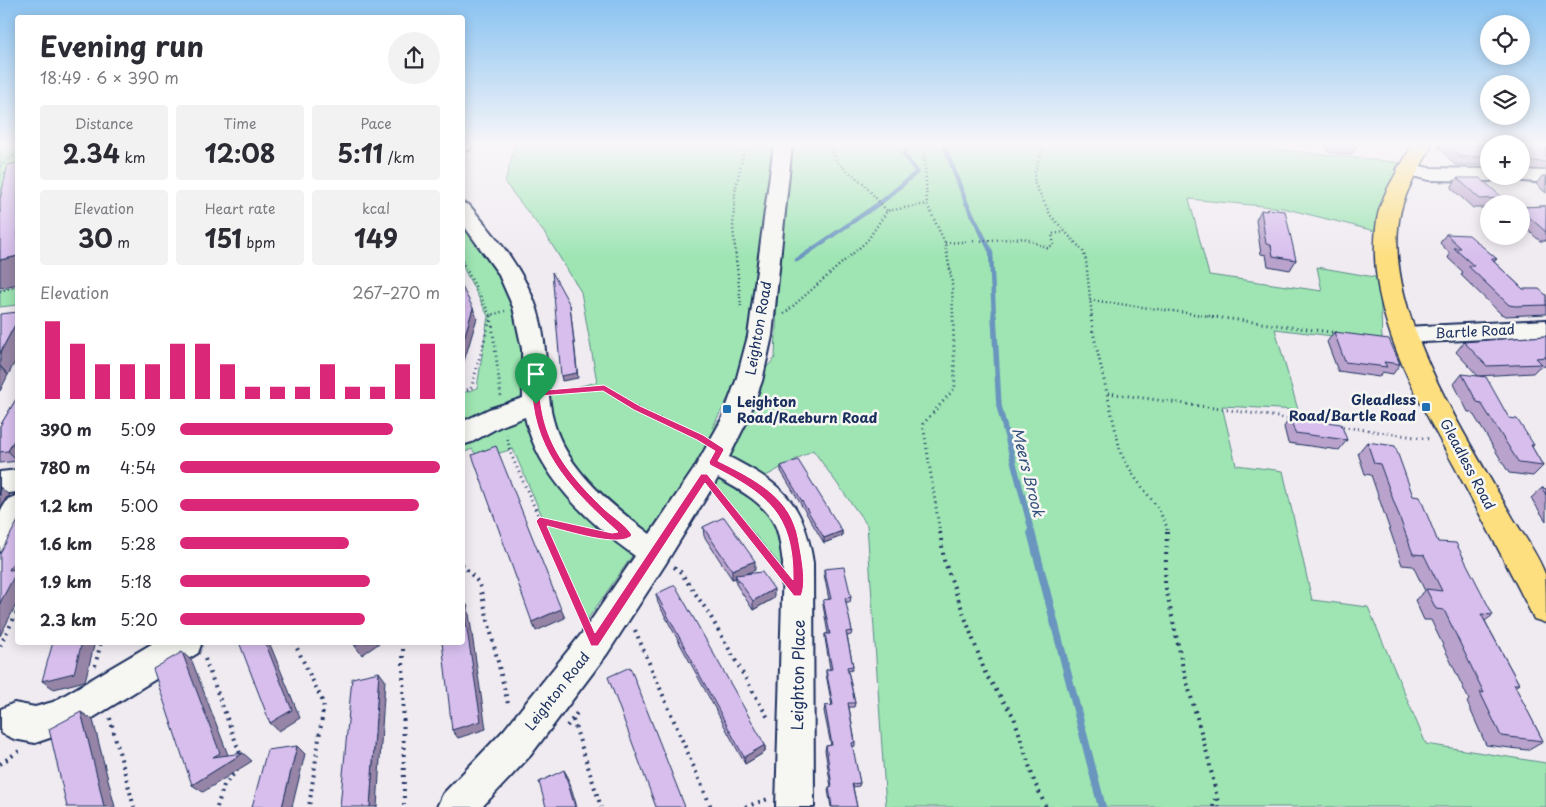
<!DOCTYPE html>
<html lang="en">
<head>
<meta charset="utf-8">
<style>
  :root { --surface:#fff; --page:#f2f2f3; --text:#2b2b33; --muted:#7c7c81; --accent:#db2777 }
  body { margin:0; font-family:"Playpen Sans",sans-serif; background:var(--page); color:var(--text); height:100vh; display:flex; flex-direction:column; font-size:19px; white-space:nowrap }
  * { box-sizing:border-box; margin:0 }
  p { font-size:16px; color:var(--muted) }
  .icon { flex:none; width:28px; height:28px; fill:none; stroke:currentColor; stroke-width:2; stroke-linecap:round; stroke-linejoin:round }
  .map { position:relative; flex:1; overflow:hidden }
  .details { position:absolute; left:15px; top:15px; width:450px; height:630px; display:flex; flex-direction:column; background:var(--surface); border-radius:5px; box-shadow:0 2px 12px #0003 }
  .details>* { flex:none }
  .buttons { position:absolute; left:1480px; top:15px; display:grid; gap:10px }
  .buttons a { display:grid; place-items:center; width:50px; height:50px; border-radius:50%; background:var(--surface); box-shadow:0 2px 12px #0003; font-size:25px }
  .pin { position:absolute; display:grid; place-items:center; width:42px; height:42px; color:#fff; margin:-51px -21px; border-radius:50% 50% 50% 0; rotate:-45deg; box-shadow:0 0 5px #0007 }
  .pin .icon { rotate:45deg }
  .round { display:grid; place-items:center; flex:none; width:52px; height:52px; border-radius:26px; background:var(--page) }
  .summary { display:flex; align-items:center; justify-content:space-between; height:85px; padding:0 25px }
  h1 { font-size:28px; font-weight:700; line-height:38px }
  .figures { display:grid; grid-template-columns:repeat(3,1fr); gap:8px; height:85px; padding:5px 25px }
  .figures div { display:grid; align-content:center; border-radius:5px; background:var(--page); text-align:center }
  .figures b { font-size:25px; font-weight:700 }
  .figures small { font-size:14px; font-weight:400 }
  .figures p { font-size:14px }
  .chart { height:140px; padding:10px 25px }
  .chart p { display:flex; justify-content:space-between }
  .chart svg { width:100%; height:90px; margin-top:5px; stroke:var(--accent); stroke-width:6 }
  ul { padding:0 25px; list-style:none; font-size:16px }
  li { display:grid; grid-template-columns:80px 60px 1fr; align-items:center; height:38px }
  li i { height:12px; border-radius:6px; background:var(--accent) }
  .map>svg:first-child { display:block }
</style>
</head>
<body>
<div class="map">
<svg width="1546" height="807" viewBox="0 0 1546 807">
  <rect width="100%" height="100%" fill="#f0ebf1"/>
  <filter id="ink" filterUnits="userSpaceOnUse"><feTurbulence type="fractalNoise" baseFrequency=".02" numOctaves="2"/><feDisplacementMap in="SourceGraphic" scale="10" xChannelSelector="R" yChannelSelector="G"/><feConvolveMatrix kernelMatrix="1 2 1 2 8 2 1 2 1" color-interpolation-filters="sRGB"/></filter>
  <g filter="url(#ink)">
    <path fill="#9ee5b3" stroke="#5c8a88" d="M0,145H18L17,187L0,223Z
      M515,145H775L744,368L712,428L775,358L778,272L792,145H1235L1404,163L1375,231L1283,208L1189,199L1209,275L1322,291L1317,267L1380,278L1382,342L1275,329L1298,410L1222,406L1236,465L1283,471L1312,600L1368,607L1426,744L1546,763V807H886L867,525L813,450L757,481L783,527L787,573L696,465L587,620L513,449L479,459L472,449L463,453V393L477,388L488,316L463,267L462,220L497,264L519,310L536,397L597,382L581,292L546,235L505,183Z
      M17,286V305L0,307V290Z"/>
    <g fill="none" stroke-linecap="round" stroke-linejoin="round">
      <path stroke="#6995be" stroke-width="4.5" d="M944,145L966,202L991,252L994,317
        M797,260L884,200L917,172L904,155L907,145"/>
      <path stroke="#6995be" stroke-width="5.5" d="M994,316L999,406L1032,533"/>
      <path stroke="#6995be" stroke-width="8" d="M1031,532L1102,807"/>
      <defs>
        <path id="minor" d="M462,145H472L469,150L462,151Z
          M774,145H792L772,336L762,381L748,419L729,457C782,484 804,502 813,563L814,807H776L783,563C781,550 780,536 775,525C764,502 738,489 718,478L666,563L607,654L530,756L482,807H437L443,794L504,730L583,632L635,556C588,522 538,476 525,417L499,427L472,442L462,445V422L489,409L523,398L522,349L513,307L498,273L462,223V203L469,205C495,236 524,269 537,309C548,345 545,374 551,410C560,464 608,503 650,534L694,469L722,419L736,381L748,336Z
          M1407,163L1429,168L1489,169V176H1498L1496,179L1489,181L1429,180L1400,173L1397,169L1400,165Z
          M1521,170L1546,171V183L1514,180L1511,176H1521Z
          M1546,320V336L1404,343L1395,341L1392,335L1395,329L1404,327Z
          M18,470V492L0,494V472Z
          M18,495V535L11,548L0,552V512L8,499Z
          M155,642H202L198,653L73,730L35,743L14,739L1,733V709L14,703L35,707L53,702Z"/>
        <path id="major" d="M1412,145H1432C1421,167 1407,187 1401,210C1378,305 1468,438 1513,518C1524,536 1538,555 1545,574C1546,585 1546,611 1546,623L1534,619C1510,570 1484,523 1459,475C1418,398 1363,311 1377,220C1381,193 1400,169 1412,145Z"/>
      </defs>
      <use href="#minor" stroke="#1b2f5e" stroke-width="4"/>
      <use href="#major" stroke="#1b2f5e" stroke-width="3"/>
      <path stroke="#1b2f5e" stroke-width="2.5" stroke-dasharray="1 3" stroke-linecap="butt" d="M828,145L839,164L863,183L887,211
        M924,145L927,204L945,243L952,282L953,317
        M1044,145L1034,174L1035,184L1051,216L1083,251L1086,260L1092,317
        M0,166L18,153
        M0,175L18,171
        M945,243L1024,238L1047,248L1054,245L1052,234L1065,232
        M462,261L491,317
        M0,291L18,286
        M1090,300L1217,317
        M741,306L733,228L735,192L745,145
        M784,314L867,241L887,211L927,204
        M490,317L491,315L505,311"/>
      <path stroke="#1b2f5e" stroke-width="3" stroke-dasharray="1 4" stroke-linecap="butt" d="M491,316L501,396
        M1091,316L1093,332L1121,454L1136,479L1158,508L1167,527V533
        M1207,316L1338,333
        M462,391L471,389L491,316
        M557,391L604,388L637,408L700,438
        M1108,393L1292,419
        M1338,426L1429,439
        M507,434L510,452L546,533
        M718,495L749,533
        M540,521L588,532
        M940,533L923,424L955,388L953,316"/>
      <path stroke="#1b2f5e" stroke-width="4" stroke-dasharray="2 5" stroke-linecap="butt" d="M545,532L583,617
        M748,532L772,562
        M940,532L944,560L986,675L1014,717L1034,781L1046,807
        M1167,532L1165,584L1183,668L1208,757L1219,807
        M462,564L479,583L509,708
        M674,567L679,570L708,612L768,718
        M635,630L711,807
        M294,642L324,704L309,807
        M403,642L404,807
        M0,646L18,610
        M205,659L241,756
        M95,666L101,642
        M110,718L134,807
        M573,720L601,807
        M567,726L577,713
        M0,764L22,749
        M217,807L224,785L239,768
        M745,807L768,799
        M1213,807L1215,799"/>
      <use href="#minor" fill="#f6f6f2" fill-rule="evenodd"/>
      <use href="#major" fill="#fedf80" fill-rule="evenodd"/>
    </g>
    <path fill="#b9a3cc" stroke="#1b2f5e" d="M1326,145H1356L1357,146L1351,155L1328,152Z
      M1437,145H1489V165H1455Z
      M1521,145H1546V170L1521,169Z
      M1542,176H1546V193L1536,184Z
      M1457,178L1503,198L1499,204H1489V208H1473L1451,188Z
      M1546,206V241H1540L1521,224V207Z
      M1267,209L1296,260L1290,270L1268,266L1266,255L1261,254L1256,220L1261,210L1265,211Z
      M1446,234L1497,259L1494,262L1523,289L1546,295V314L1506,316L1501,314L1461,275L1463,272L1448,258L1450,254L1440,243Z
      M1334,332L1400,364L1393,374L1382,372L1379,377L1338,371L1327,342Z
      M1546,336V366L1539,367L1533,373L1478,376L1456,352L1464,342Z
      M1462,374L1509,418L1534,445L1532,447L1543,466L1533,476L1509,473L1472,412H1468L1454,384Z
      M18,396V461L0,463V426Z
      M1290,417L1347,440L1339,450L1288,443L1284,427Z
      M1367,442L1413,496L1438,542L1493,615L1485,621L1519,684L1515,687L1543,741L1527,750L1486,745L1467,702L1469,700L1431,620H1424L1415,600L1425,591L1413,566L1402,565L1371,475L1365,474L1358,453Z
      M781,466L842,531V536L824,543L781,471Z
      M1542,488L1546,489V521L1531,498Z
      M703,527L755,570L745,574L774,598L753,610L736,584V578L732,579L704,536Z
      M824,569L851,597L850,602H845L852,631L851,635L847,636L853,666L852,670L848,671L855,703L854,707H849L855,742V746L852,747L860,783L859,786L853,787L857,807H831L828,790L829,787H831L825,750L826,746L831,745L824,711L825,706H832L826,674V670L830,669L825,638V634H828L823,605V600H829L824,574Z
      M656,594L765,745V752L745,764L658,603Z"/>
    <path fill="#9685a6" stroke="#1b2f5e" d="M18,256V284L0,288V260Z
      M570,305L578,378L562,381L561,376Z
      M473,308L477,318L462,368V345Z
      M18,319V356L8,375L0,366V353Z
      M0,366L8,375L0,391Z
      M18,433V461L8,451Z
      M0,487L10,496L6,498L0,508Z
      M842,531V536L824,543V538Z
      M18,554V601L0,636V603L9,570Z
      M755,561V570L737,577L735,575L736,578L732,579V570Z
      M774,589V598L753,610V601Z
      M463,598L468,607L486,729L458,738L452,730Z
      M561,609L565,618L536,631L532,622Z
      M82,642H95L85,681L54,689L42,681Z
      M265,642H269L300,718L279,731L270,723Z
      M361,642H381L362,655L355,646Z
      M182,652L192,661L230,760L213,757Z
      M379,672L385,680L377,807H370Z
      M81,712L93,720L115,807H104Z
      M765,745V752L745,764L744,757Z
      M297,746L305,754L292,807H282Z
      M243,753L252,761L203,792L192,785Z
      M564,770L568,777L577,807H575Z"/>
    <path fill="#d7beed" stroke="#1b2f5e" d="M1450,145H1489V157H1460Z
      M1521,145H1546V162L1525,161L1521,157Z
      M18,163V256L0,260V199L8,165Z
      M1457,178H1480L1503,198L1480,199Z
      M1546,206V232L1521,210V207Z
      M1267,209L1285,211L1296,260L1273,256L1271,245L1266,244L1261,210L1267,211Z
      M1446,234L1469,235L1497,259H1491L1523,289H1539L1546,295V305L1515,306L1509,305L1468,266H1474L1454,248H1461Z
      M552,272L570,305L577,373L561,376Z
      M462,287L473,308L462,345Z
      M18,312V319L0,353V314Z
      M1334,332L1389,339L1400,364L1384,362L1387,367L1345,362Z
      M1546,336V357L1536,358L1542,364L1487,366L1464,342L1515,338Z
      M1462,374L1486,377L1509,418L1517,419L1534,445H1531L1543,466L1519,463L1481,403L1477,402Z
      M18,396V433L8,451L0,452V426Z
      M1290,417L1341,424L1347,440L1295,433Z
      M1367,442L1395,446L1413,496L1420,497L1438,542L1456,543L1493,615L1481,614L1519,684H1514L1543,741L1501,736L1480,692L1484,693L1444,610L1436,609L1426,589L1442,591L1424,555L1413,554L1380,464L1374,463Z
      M496,446L561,609L532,622L472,455Z
      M798,460L842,531L824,538L781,466Z
      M1542,488L1546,489V495Z
      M724,517L755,561L732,570L703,527Z
      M18,521V554L9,570L18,569L0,603V553Z
      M844,567L851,597L845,598L852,631L846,632L853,666L847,667L855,703H848L855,742L852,743L860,783L852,784L857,807H832L829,787L832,786L826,746L832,745L825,706L833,705L826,670L832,669L825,634H830L823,600L831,599L824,569Z
      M762,572L774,589L753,601L735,575Z
      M675,585L765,745L744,757L656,594Z
      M462,597L481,721L452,730L442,642H462Z
      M53,642H82L74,673L42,681Z
      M239,642H265L292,710L270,723Z
      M353,642H361L355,646Z
      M182,652L220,753L213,757L243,753L192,785L153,669Z
      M630,667L685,807H656L608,677Z
      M379,672L370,807H340L352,678Z
      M81,712L99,784L104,807H67L49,729Z
      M297,746L282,807H252L267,750Z
      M564,770L575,807H546L539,782Z"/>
  </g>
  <linearGradient id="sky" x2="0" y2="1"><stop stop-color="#8ac3f1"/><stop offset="0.56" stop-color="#f8f6f9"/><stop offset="1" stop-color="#f8f6f9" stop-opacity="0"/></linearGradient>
  <rect width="1546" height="258" fill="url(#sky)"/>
  <path fill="#db2777" stroke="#fff" fill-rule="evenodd" d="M604,385L640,406L703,435L723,448L724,450L718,461C746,475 782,492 794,524C798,533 799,544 801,554C803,566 806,585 801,596H794L705,483L598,646H591L536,521L540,517L612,533L618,532C575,493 536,455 532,394L536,391ZM603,391L634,410L697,440L715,451L709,462L710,465C765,493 794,512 793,580L707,474H701L595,633L547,526C564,530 622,549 632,535C626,525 613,517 604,509C570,476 544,445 540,396Z"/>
  <g fill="#1f6fb2" stroke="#f6f6f2" stroke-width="2">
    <rect x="1421" y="402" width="10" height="10" rx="2.5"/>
    <rect x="722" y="404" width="10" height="10" rx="2.5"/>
  </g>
  <g text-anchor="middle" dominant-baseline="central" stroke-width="5" stroke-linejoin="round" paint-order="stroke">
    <g font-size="14" fill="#1b2f5e" stroke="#f6f6f2">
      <text transform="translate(758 328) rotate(-80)">Leighton Road</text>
      <text transform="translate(1475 331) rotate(-3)">Bartle Road</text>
      <text transform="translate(1468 464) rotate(62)">Gleadless Road</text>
      <text transform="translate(557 691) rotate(-52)">Leighton Road</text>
    </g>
    <g font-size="14" font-weight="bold" fill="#1b2f5e" stroke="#f6f6f2" text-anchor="end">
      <text x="1416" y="399">Gleadless<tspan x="1416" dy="16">Road/Bartle Road</tspan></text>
      <text x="737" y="401" text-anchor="start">Leighton<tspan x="737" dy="16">Road/Raeburn Road</tspan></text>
    </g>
    <g font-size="15" font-style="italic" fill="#35517e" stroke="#f6f6f2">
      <text transform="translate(1029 472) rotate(76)">Meers Brook</text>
    </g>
    <g font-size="16" fill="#1b2f5e" stroke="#f6f6f2">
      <text transform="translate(797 675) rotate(-89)">Leighton Place</text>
    </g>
  </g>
</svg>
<div class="buttons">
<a><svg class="icon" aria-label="locate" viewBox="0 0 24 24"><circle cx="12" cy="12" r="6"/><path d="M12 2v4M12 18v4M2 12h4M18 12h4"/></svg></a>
<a><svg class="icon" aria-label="layers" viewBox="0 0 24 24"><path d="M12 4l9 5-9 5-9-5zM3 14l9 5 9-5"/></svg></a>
<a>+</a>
<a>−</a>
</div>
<div class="pin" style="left:536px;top:404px;background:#1e9e55"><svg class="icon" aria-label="arrive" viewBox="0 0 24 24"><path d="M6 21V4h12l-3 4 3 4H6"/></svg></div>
<section class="details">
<div class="summary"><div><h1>Evening run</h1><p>18:49 · 6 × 390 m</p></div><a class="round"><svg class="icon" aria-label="share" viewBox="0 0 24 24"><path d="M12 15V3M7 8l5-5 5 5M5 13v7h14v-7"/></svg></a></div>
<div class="figures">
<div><p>Distance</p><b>2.34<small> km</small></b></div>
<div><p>Time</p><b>12:08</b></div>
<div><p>Pace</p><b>5:11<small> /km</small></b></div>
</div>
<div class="figures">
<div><p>Elevation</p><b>30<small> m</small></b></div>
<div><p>Heart rate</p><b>151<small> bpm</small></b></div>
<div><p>kcal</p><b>149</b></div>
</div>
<div class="chart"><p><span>Elevation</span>267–270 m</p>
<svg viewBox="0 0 160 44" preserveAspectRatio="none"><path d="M5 44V6M15 44V17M25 44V27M35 44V27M45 44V27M55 44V17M65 44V17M75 44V27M85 44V38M95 44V38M105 44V38M115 44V27M125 44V38M135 44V38M145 44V27M155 44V17"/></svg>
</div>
<ul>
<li><b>390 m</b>5:09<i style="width:82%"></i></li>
<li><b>780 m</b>4:54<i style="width:100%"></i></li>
<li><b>1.2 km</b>5:00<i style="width:92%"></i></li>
<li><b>1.6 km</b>5:28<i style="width:65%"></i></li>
<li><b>1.9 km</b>5:18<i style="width:73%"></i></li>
<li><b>2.3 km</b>5:20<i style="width:71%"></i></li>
</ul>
</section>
</div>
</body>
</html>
